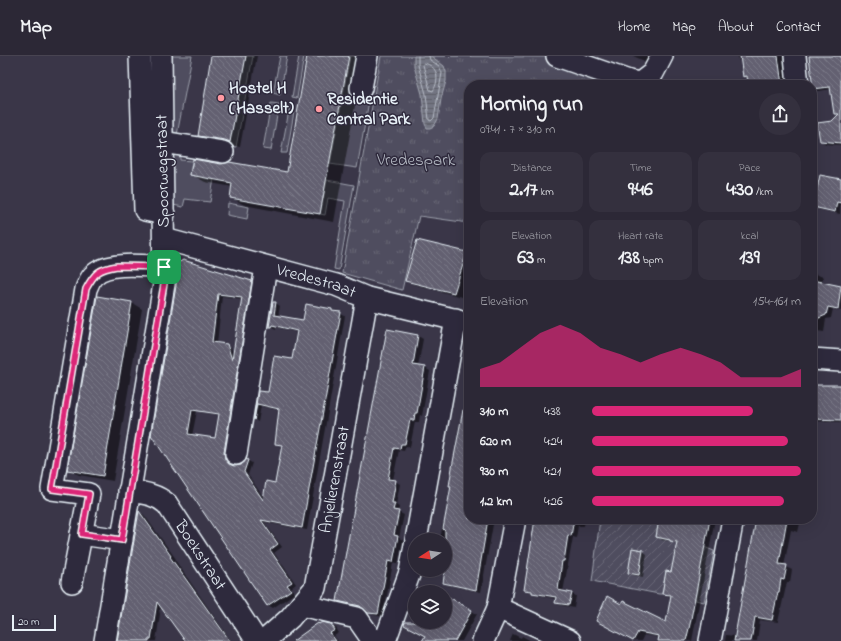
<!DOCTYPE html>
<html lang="en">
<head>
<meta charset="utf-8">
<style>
  :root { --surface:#2c2836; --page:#34303e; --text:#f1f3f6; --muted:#a6a6ad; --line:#484451; --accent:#db2777 }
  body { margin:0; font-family:"Indie Flower",sans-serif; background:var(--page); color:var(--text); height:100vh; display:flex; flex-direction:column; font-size:15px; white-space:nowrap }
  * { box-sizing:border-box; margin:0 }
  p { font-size:13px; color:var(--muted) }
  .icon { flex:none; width:22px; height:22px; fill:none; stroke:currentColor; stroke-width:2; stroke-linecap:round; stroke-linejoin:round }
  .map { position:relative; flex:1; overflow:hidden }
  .details { position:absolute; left:464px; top:24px; width:353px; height:444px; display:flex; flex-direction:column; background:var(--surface); border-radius:16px; box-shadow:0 4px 16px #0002,0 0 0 1px var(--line) }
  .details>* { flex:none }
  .needle { width:26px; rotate:258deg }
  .tools { position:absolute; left:408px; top:477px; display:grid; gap:8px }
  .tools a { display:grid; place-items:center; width:44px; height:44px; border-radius:50%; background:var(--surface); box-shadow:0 4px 16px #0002,0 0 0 1px var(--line); font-size:20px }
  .scale { position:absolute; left:12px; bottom:10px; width:44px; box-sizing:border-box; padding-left:4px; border:2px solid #e8f1f8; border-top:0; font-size:11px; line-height:14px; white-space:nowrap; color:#e8f1f8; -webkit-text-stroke:3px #2f2a3d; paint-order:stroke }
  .pin { position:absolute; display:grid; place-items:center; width:34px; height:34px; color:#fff; margin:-17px; border-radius:8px; box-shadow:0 2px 6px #0006 }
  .round { display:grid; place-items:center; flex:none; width:42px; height:42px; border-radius:21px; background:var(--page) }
  .headline { display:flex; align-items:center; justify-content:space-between; height:68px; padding:0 16px }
  h1 { font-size:22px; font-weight:700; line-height:30px }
  .stats { display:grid; grid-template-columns:repeat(3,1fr); gap:6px; height:68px; padding:4px 16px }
  .stats div { display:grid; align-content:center; border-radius:10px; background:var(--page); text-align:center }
  .stats b { font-size:20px; font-weight:700 }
  .stats small { font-size:11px; font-weight:400 }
  .stats p { font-size:11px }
  .chart { height:112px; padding:8px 16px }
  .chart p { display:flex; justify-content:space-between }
  .chart svg { width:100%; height:72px; margin-top:4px; fill:var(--accent); opacity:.7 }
  ul { padding:0 16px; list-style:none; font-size:13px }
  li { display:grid; grid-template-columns:64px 48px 1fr; align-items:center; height:30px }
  li i { height:10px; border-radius:5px; background:var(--accent) }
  header { display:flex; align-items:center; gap:24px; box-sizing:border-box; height:56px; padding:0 20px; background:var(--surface); border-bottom:1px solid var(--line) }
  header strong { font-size:19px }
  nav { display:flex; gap:22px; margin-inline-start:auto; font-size:14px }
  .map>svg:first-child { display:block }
</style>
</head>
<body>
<header>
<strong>Map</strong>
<nav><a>Home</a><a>Map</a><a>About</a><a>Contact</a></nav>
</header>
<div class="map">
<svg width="841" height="585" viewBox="0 0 841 585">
  <defs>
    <pattern id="park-tufts" width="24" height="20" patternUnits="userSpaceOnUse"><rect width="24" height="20" fill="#504e5f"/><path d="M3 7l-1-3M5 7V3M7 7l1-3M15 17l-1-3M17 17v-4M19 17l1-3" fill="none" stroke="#696877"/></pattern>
    <pattern id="garden-furrows" width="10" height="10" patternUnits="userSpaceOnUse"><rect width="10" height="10" fill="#504e5f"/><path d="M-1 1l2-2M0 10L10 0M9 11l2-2" fill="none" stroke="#696877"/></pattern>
    <pattern id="water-rules" width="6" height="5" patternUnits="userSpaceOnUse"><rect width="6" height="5" fill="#737482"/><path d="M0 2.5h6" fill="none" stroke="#5f6069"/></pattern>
    <pattern id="building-back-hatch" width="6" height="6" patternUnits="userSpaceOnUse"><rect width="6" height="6" fill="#636171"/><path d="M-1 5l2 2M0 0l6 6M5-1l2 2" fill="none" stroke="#797886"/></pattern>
  </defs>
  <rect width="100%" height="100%" fill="#3a3648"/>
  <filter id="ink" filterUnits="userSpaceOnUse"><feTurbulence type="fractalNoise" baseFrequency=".025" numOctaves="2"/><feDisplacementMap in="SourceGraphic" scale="8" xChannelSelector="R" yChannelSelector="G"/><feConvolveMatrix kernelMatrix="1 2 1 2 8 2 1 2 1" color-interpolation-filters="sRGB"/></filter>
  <g filter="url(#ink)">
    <path fill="#504e5f" stroke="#9ca0ac" d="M171,0H192L177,79L172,78Z
      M246,0H253L236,91L229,90Z
      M280,0H287L280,39L273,37Z
      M299,0H304L297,42L292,41Z
      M350,0H377L357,112L330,108Z
      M271,47L279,48L271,94L263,93Z
      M290,49L295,50L287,97H281Z
      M175,97H180V104L192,105L190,119L214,123L210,146L185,143L183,151L173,149L172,99Z
      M327,124L354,129L339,214L334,213L345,145L328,142L325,159L320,158Z
      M228,147L249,151L247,163L227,159Z"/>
    <path fill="url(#park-tufts)" stroke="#9ca0ac" d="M381,0L551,1L635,29H469V167L419,160L402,234L342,217Z"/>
    <path fill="url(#garden-furrows)" stroke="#9ca0ac" d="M600,463H666L672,472L658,470L656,481L670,484V485L677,486L674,502L704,491L714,495L704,546L695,544L698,528L665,521L662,538H659L592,525Z"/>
    <path fill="url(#water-rules)" stroke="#a2a6b1" d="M414,0H431L444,10L446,16V25L441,43L438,63L434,70L430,72H427L425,68L422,38L414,10Z"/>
    <path fill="#0007" fill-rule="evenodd" d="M212,0H257L240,91L209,85L199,79Z
      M308,0H364L334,166L244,149L231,141L233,131L205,126L191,118L221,109L288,117Z
      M633,0H662L656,10Z
      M738,0H783L787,29H749V23L744,20L742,6L739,4Z
      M810,0H841V39L831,33L819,35L814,32Z
      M841,61V89L826,88L821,85L832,66Z
      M841,124L840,158L819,153L814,150Z
      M417,185L469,199V243L413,228L406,225Z
      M812,217L823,221L822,227L841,231V255L833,253L831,262L826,263L824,276L817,275V277L812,276Z
      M251,226L256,228L229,406L233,410H241L247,404L252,407L248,419L264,442L276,428L283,390L276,387L280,354L261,350L258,366L255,364L259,336L269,338L293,304L298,276L276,271V273L270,270L276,247L280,250L278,261L304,265L306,249L332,254L345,260L307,474L264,466L282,491L274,497L296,528L291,532L295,537L273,552L268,549L152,379L177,230ZM222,240L243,243L233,299L231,292L226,289L217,288ZM197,355L220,359L216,384L192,380Z
      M98,241L132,247L142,253L113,425L79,419L68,414Z
      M418,280L423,283L418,311L425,312L430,315L422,360L420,359L419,366H415L410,391L406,390L404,395L399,394L393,424L400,428L396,449L399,451L398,456L404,459L399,482L403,484L398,508L393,507L383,561L374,559L364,552L343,547L338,545Z
      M812,330L841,331V366L812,365Z
      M469,333V463H494L481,536L449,529L444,526L448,503L445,502V484H440L443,467H445L464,369Z
      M812,418L816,421L812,443Z
      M139,456L144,459L176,503L175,504L231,585H182L185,583L162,550L161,553L159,554L160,558L156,585H118Z
      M536,463H585L584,470H578L576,482L573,481L563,536L571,537L576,540L574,552L561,549L556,546L557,543L538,539L525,533Z
      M667,463H715L692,585H659V581L644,579L641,585H634L597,565L622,549L666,567L672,541L663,537L672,517L678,488L672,485L662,484L657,480Z
      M758,463H801L798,476L791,474L784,510L792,514L790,526H787L778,566L760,564L757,585H725L726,579L736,580Z
      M633,493L643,495L647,498L643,521L633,519L629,516Z
      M445,541L477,558L462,585H424L426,580L410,571L415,562V566H445Z
      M331,569L336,572L339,577L334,580L338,585H298Z
      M513,578L521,582L522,580L531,585H510Z"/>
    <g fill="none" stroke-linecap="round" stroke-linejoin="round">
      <path stroke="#b9bfc9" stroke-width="1" d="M418,0V9L426,38L429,64L431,65L434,62L442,17L439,10L430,4L429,0
        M424,7C438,10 440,23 433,35L430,34L423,9Z"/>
    </g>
    <path fill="url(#building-back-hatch)" stroke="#e8f1f8" fill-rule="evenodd" d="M211,0H246L230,86L225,84L198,80Z
      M307,0H349L320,158L230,142L232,127L190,119L193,103L221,108L229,106L287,116Z
      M740,0H778L782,29H748L747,20L743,21Z
      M809,0H841V87L820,85L817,67L832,65L839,58H834L830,31L813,33Z
      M820,119L841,123V147L837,146L835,156L813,151Z
      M417,184L467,196L454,237L405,225Z
      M183,204L252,225L224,396L225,403L229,408L234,410L241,409L246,403L248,404L244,416L263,444L266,425L275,427L282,389L275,388L279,353L257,348L254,364L258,335L268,336L274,300L292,303L297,275L272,269L271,271H269L273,246H276L274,259L303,264L306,248L332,253V255L341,256L302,472L261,464L278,488L270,494L292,526L287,529L291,534L267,550L151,379L176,230L178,207ZM218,238L242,241L232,304L227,288L212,286ZM192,354L219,358L215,382L188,378Z
      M812,224L841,230L838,253L828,251L826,259L812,265Z
      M97,240L132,246L103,420L67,414Z
      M387,273L418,279L413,309L425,311L417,357H415L414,364H410L405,388H401L400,393L394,392L388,423L396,424L392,447H395L393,454L399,455L394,479L398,480L393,506L388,505L378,558L368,557L360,550L337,545Z
      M812,329H841V364L812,363Z
      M463,354H469V463H488L476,534L443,527L447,501H445V475L443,473L451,430H449L453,406Z
      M139,455L171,500L170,501L230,585H185L157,546L151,583H149V585H117Z
      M535,463H574L571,480L568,479L564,505H562L558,534L572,537L569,549L555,547L556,541L532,537V535L524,534Z
      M659,463H710L690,568L686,585H658L659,580L638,576L633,585L596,565L607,540L621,548L623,545L666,566L671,539L662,538L666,515L671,516L677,486L670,485V484L656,481Z
      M756,463H787L779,508L787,509L784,524L781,523L779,536H778L772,564L755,561L751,585H734Z
      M632,492L643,494L639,519L628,517Z
      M445,539L472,554L455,585H422L425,580L404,569L405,566H445Z
      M322,566L331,568L335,574L330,577L336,585H293L318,567L319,568Z"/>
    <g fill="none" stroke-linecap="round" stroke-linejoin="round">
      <defs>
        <g id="minor">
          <path d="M140,0L145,154L164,158"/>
          <path d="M557,0L629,25L640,27L653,17L662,0"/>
          <path d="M795,0L798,29"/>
          <path d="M361,32L367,0"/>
          <path d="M163,86L223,96"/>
          <path id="s1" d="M164,183L336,229L367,242L469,267"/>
          <path d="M812,303L841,305"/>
          <path d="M236,398L266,211"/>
          <path id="s2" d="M129,435C143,437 156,438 167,448L257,585"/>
          <path d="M81,478L122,484"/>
          <path d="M416,484L456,263"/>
          <path d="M72,526L89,438L52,433L86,233C88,229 90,222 94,219C108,205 145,210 164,211"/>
          <path d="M301,549L357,562L373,585"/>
          <path d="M498,552L570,585"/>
          <path d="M105,585L164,228L161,0"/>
          <path id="s3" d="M264,585L290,562L315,532L367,242"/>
          <path d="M385,585L410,516L415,489"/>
          <path d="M483,585L498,552L515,463"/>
          <path d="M710,585L733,463"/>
        </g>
      </defs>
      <use href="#minor" stroke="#e8f1f8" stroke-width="24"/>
      <use href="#minor" stroke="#2f2a3d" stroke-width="21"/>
    </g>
  </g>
  <g fill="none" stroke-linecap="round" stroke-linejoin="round" filter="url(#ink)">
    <defs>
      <path id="route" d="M117,210L164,211V228L122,484L82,478L89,438L52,433L86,233C95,216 99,213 117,210Z"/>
    </defs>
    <use href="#route" stroke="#fff" stroke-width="8"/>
    <use href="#route" stroke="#db2777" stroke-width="5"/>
  </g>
  <g fill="#ff9aa2" stroke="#2f2a3d" stroke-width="1.5">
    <circle cx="221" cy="42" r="4"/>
    <circle cx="319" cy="53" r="4"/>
  </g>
  <g text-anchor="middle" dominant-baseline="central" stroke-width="3" stroke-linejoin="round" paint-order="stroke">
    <g font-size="17" font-weight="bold" fill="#e8f1f8" stroke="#2f2a3d" text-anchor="start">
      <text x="229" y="32">Hostel H<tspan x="229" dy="20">(Hasselt)</tspan></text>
      <text x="327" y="43">Residentie<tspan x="327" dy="20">Central Park</tspan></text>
    </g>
    <g font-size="17" fill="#b3b8c2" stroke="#2f2a3d">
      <text x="416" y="104">Vredespark</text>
    </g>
    <g font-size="17" fill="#e8f1f8" stroke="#2f2a3d">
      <text transform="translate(163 115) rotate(-91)">Spoorwegstraat</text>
      <text stroke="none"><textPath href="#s1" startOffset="158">Vredestraat</textPath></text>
      <text stroke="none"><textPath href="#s3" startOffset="184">Anjelierenstraat</textPath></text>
      <text stroke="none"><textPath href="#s2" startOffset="102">Boekstraat</textPath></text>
    </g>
  </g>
</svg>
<div class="tools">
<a><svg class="needle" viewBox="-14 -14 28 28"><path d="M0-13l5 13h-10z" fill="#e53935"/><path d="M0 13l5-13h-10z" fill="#a6a6ad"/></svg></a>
<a><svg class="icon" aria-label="layers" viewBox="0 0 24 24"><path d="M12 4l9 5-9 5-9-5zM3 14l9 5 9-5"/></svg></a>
</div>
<div class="scale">20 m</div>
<div class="pin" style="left:164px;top:211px;background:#1e9e55"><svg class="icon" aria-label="arrive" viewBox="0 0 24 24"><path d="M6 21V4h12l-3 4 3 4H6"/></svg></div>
<section class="details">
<div class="headline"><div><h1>Morning run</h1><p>09:41 · 7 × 310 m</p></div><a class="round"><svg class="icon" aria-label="share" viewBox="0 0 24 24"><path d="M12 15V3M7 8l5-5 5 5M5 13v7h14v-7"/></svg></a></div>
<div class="stats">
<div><p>Distance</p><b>2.17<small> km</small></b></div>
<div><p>Time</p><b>9:46</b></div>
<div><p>Pace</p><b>4:30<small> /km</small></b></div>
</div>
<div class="stats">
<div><p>Elevation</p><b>63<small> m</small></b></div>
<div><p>Heart rate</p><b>138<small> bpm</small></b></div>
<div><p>kcal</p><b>139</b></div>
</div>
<div class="chart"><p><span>Elevation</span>154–161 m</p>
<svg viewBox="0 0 160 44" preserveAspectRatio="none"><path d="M0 44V33L10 29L20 20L30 11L40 6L50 11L60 20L70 24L80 29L90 24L100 20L110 24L120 29L130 38L140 38L150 38L160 33V44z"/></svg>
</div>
<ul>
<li><b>310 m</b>4:38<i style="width:77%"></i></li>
<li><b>620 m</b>4:24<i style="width:94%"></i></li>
<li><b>930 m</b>4:21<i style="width:100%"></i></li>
<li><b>1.2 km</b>4:26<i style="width:92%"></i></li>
</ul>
</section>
</div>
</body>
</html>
